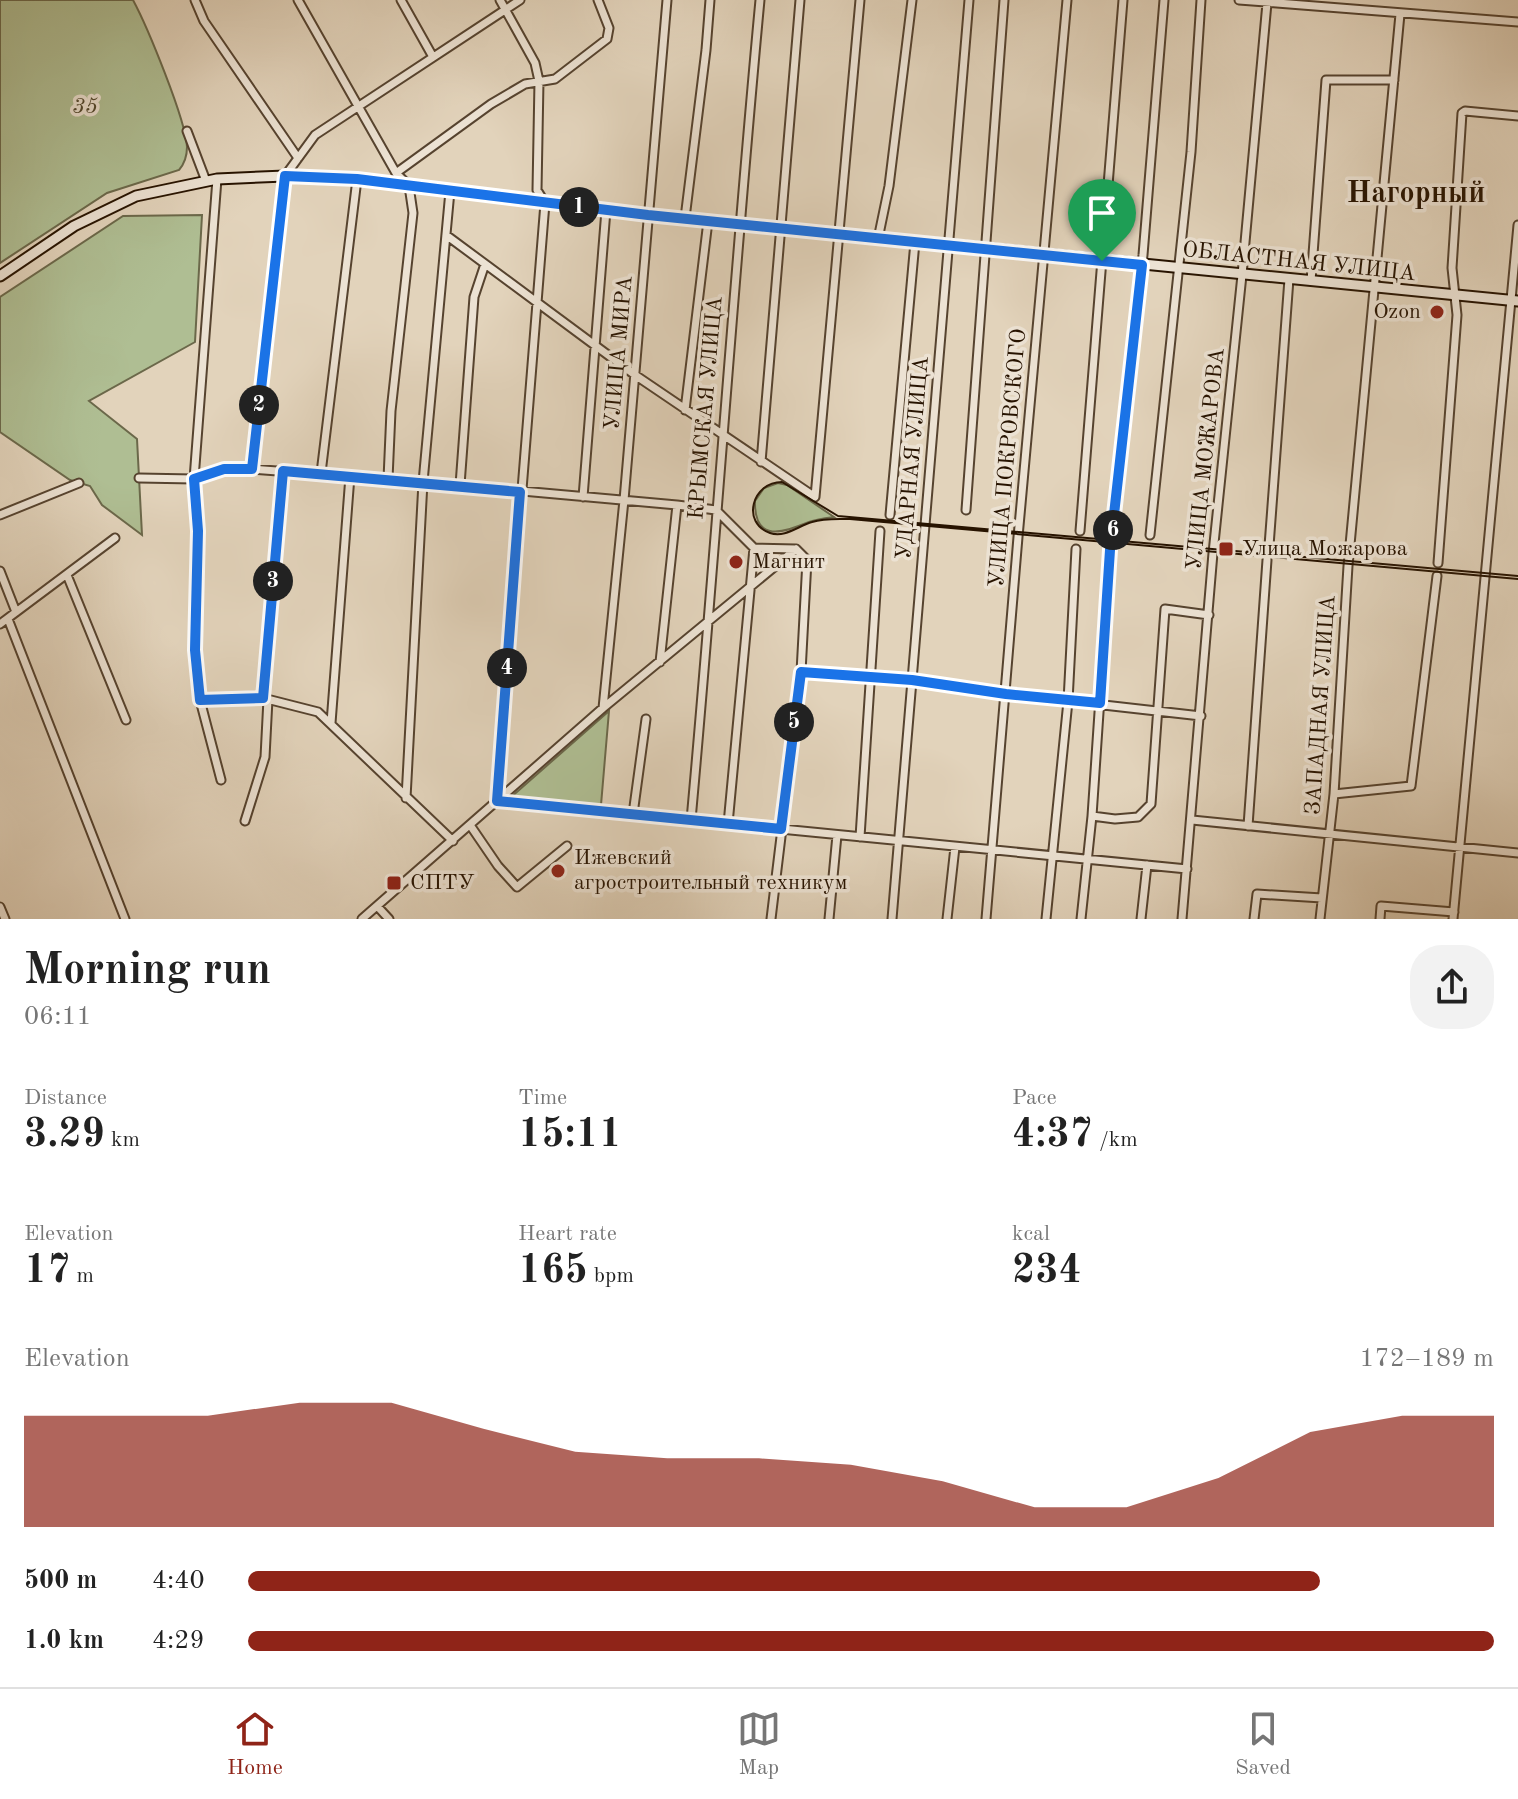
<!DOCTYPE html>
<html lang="en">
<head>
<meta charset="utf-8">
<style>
  :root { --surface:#fff; --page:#f2f2f2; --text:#222; --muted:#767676; --line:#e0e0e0; --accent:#8f2418 }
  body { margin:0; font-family:"Old Standard TT",serif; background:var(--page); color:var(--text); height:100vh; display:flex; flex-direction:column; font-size:30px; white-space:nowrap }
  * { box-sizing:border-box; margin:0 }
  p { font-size:26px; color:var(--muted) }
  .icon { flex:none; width:44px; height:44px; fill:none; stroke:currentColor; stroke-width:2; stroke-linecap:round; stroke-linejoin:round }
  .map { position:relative; height:919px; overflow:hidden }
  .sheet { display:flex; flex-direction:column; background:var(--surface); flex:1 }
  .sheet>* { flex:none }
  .pin { position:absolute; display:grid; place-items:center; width:68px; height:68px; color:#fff; margin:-82px -34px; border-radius:50% 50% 50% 0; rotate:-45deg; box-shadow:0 0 8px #0007 }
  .pin .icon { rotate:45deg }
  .km { position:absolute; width:40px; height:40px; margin:-20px; border-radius:50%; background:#222; color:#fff; font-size:22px; line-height:40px; text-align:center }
  .round { display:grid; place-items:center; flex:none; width:84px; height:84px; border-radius:32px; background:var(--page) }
  .head { display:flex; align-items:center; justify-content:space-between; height:136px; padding:0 24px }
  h1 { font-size:44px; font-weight:700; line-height:60px }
  .metrics { display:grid; grid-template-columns:repeat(3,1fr); gap:12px; height:136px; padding:8px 24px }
  .metrics div { display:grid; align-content:center }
  .metrics b { font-size:40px; font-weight:700 }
  .metrics small { font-size:22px; font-weight:400 }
  .metrics p { font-size:22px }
  .chart { height:224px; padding:16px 24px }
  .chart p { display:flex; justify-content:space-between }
  .chart svg { width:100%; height:144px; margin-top:8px; fill:var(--accent); opacity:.7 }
  ul { padding:0 24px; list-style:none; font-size:26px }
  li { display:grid; grid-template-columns:128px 96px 1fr; align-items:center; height:60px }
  li i { height:20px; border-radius:10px; background:var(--accent) }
  .tab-bar { display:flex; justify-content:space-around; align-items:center; height:112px; border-top:2px solid var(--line); background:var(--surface); font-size:22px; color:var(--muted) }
  .tab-bar a { display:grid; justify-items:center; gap:4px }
  .tab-bar .on { color:var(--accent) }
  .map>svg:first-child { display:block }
</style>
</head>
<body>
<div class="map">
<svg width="1518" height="919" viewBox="0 0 1518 919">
  <rect width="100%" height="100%" fill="#e2d3bb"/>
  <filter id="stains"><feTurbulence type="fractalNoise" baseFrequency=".0025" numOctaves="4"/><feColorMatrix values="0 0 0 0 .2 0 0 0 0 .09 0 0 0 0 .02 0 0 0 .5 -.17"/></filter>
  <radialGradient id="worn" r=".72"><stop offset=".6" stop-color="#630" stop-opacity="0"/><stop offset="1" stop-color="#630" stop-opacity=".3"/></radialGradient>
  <path fill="#afbe93" stroke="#6b684a" stroke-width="2" d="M0,0H133C147,26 186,120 187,147C187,156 185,163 179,170L107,193L0,263Z
    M202,215L195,342L89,401L137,439L142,535L102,505L90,486L70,480L0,432V297L123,216Z
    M778,483L787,485L834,517C826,518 817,519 809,522C784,532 754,544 755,501L764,488Z
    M609,711L601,805L510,798Z"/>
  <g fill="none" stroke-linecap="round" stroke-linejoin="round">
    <defs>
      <path id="minor" d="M195,0L204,21L298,158
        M298,0L396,173L409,186L413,213L391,411L388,479
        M401,0L433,57
        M1239,0L1518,22
        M187,131L206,181
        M396,173L491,104L525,84L555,79L607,39L609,28L598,0
        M217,179L194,479L198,531L195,650L200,700L221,780
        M685,218L706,50L710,0
        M446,235L635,375L815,497L860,0
        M878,239L889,186L912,0
        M1311,281L1326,80H1394
        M685,410L708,221
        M761,462L800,0
        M252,469L285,176L315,135L520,0
        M321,473L357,179
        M139,478L194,479L224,469H252L423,482L677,505L716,510L754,548L796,549
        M460,485L474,297L485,264
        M583,497L606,210
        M966,510L1004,0
        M0,515L79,483
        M890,515L915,242
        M1080,531L1123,0
        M1150,535L1191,152L1201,0
        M1269,546L1289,279
        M1438,563L1457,315L1452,268L1462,113L1465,111L1518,116
        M0,571L16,612
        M67,575L126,720
        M8,619L125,919
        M0,624L115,538
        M660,662L677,505
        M801,672L912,680L1006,694L1201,716
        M263,698L283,471
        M200,700L263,698L318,712L453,841
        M603,708L624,500L667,0
        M331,723L350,476
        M1334,794L1411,786L1437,576
        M406,798L423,482L450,191
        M497,801L545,203L537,190L539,81L535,63L500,0
        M497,801L1187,869
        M633,814L646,719
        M1092,816L1115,819L1138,817L1151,804L1165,609L1209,615
        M691,820C716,547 734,273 760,0
        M1192,820L1518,853
        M245,821L265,757L268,699
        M728,824L754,548
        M470,825L498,866L517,887L567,846
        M1248,826L1267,560
        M860,837L880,531
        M377,906L389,919
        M0,907L5,919
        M362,919L603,708L796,549
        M771,919L801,672L807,560L796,549
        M829,919L837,835
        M892,919L969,0
        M947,919L955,847
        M986,919L1018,537L1067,0
        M1046,919L1068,701L1076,549
        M1081,919L1092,816L1110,550L1143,255L1164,0
        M1141,919L1147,865
        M1182,919L1213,553L1242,275L1267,3
        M1254,919L1257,894L1322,898
        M1320,919L1334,794L1348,566L1400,14
        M1380,919L1381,906L1454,912
        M1453,919L1518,225"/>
      <path id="secondary" d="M0,276L74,226L136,196L217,179L285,176L357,179L648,215L1518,301"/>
    </defs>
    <use href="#minor" stroke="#56432f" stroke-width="11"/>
    <use href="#secondary" stroke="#271300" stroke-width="13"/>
    <use href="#minor" stroke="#ece2d3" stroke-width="7"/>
    <use href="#secondary" stroke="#ece2d3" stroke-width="9"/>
    <path stroke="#271300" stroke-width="2" d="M1518,576L838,516L782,482C752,482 741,523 770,533C785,538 798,526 812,522C824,518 837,519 850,519L1518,579"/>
  </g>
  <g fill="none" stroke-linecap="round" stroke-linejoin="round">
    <defs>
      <path id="route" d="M285,176L357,179L648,215L1142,265L1110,550L1100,703L1006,694L912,680L801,672L781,829L497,801L520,492L283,471L263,698L200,700L195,650L198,531L194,479L224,469H252Z"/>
    </defs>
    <use href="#route" stroke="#fff" stroke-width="16"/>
    <use href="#route" stroke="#1a73e8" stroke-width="10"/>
  </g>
  <g fill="#8f2418" stroke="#ece2d3" stroke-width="3">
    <circle cx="1437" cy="312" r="8"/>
    <rect x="1218" y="541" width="16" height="16" rx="4"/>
    <circle cx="736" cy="562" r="8"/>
    <circle cx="558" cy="871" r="8"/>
    <rect x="386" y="875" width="16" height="16" rx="4"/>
  </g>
  <g text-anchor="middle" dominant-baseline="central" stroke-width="7" stroke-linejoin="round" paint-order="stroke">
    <g font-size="22" font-style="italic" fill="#50462c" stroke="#ece2d3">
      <text x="85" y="107">35</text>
    </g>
    <g font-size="22" fill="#271300" stroke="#ece2d3">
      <text transform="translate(1299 262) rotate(6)">ОБЛАСТНАЯ УЛИЦА</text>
      <text transform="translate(619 353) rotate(-85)">УЛИЦА МИРА</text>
      <text transform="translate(706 408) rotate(-85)">КРЫМСКАЯ УЛИЦА</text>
      <text transform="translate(913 458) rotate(-85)">УДАРНАЯ УЛИЦА</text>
      <text transform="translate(1008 458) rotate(-85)">УЛИЦА ПОКРОВСКОГО</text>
      <text transform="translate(1206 459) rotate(-84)">УЛИЦА МОЖАРОВА</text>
      <text transform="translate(1321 705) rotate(-86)">ЗАПАДНАЯ УЛИЦА</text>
    </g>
    <g font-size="22" fill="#271300" stroke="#ece2d3" text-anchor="start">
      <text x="1421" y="312" text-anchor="end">Ozon</text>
      <text x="1242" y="549">Улица Можарова</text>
      <text x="752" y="562">Магнит</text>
      <text x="574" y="858">Ижевский<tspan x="574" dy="25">агростроительный техникум</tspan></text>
      <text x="410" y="883">СПТУ</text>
    </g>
    <g font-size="30" font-weight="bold" fill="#271300" stroke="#ece2d3">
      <text x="1416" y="194">Нагорный</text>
    </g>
  </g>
  <rect width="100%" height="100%" filter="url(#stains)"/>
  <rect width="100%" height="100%" fill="url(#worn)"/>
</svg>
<div class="pin" style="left:1102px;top:261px;background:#1e9e55"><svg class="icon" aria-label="arrive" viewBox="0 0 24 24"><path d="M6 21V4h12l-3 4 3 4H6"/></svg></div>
<b class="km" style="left:579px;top:207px">1</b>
<b class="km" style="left:259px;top:405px">2</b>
<b class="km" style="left:273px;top:581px">3</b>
<b class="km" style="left:507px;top:668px">4</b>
<b class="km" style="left:794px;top:722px">5</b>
<b class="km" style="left:1113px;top:530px">6</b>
</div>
<section class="sheet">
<div class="head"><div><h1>Morning run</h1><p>06:11</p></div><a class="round"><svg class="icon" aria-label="share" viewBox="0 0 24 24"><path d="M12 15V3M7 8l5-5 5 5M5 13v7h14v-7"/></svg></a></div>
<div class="metrics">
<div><p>Distance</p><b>3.29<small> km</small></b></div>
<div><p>Time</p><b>15:11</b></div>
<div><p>Pace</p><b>4:37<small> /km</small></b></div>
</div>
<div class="metrics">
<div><p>Elevation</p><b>17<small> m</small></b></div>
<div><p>Heart rate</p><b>165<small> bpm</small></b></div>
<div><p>kcal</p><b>234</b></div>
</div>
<div class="chart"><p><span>Elevation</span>172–189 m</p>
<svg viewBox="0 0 160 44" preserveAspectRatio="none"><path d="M0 44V10L10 10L20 10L30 6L40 6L50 14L60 21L70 23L80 23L90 25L100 30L110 38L120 38L130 29L140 15L150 10L160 10V44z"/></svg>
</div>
<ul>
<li><b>500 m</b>4:40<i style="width:86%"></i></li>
<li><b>1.0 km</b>4:29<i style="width:100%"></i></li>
</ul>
</section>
<nav class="tab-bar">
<a class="on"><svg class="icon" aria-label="home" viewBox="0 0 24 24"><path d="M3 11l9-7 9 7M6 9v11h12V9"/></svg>Home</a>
<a><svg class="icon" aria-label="map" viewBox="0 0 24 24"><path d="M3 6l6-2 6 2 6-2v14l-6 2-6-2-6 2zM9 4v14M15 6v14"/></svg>Map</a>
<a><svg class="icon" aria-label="saved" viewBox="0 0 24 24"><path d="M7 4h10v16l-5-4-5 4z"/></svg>Saved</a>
</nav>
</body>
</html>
